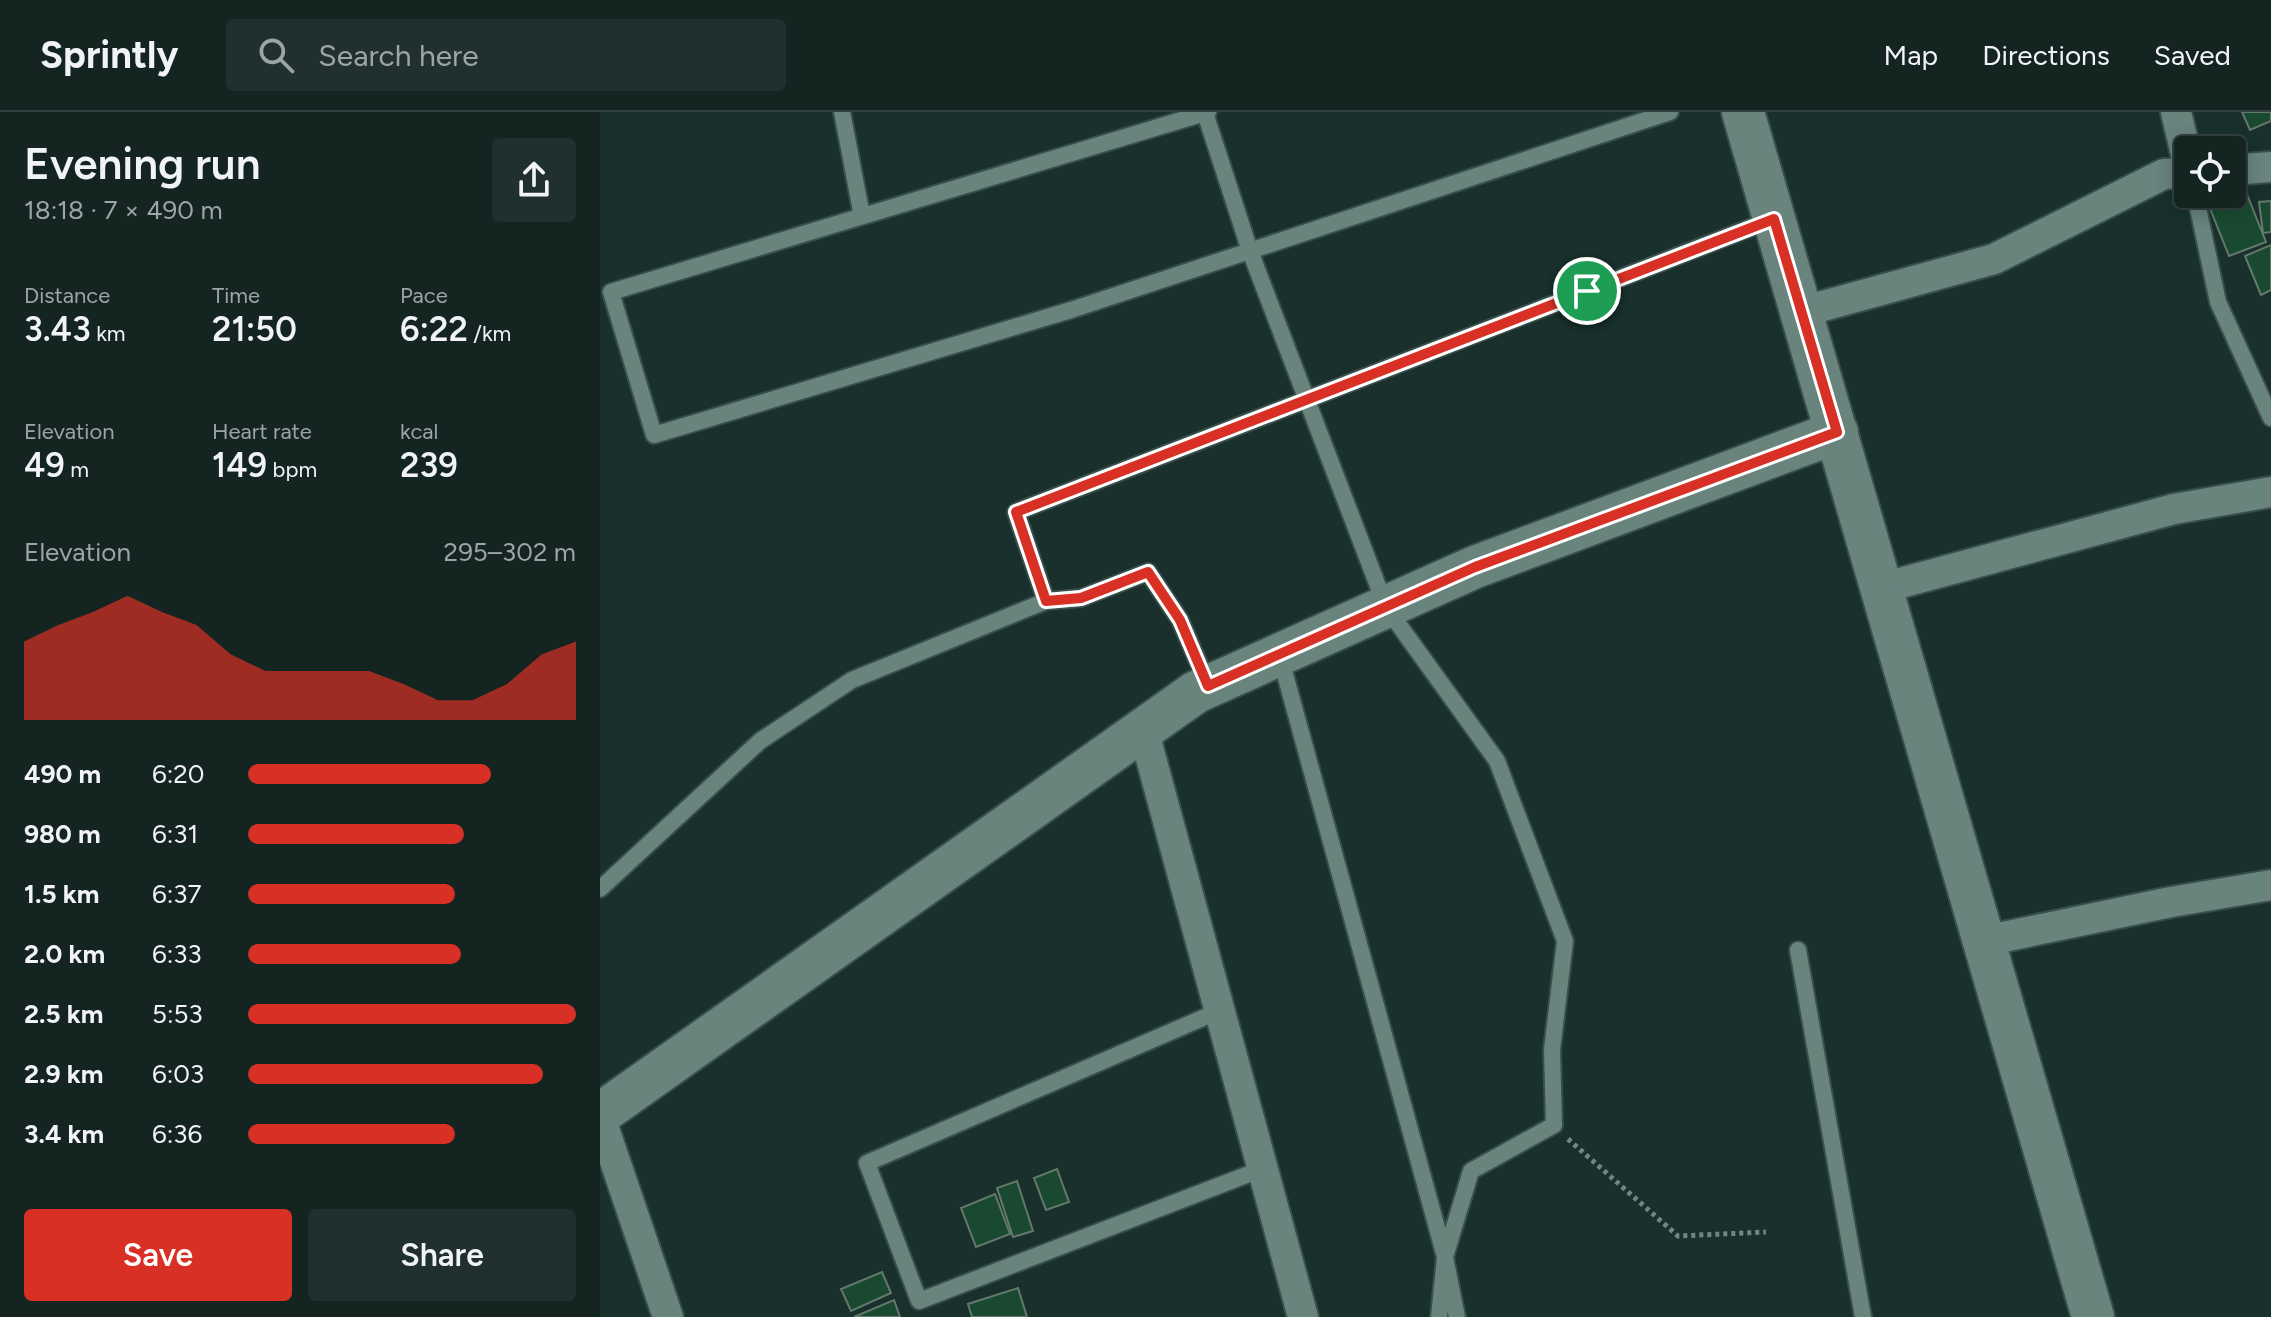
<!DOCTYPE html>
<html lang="en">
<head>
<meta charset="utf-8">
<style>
  :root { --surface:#132421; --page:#20302e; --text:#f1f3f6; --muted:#9da4a5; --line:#32413f; --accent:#d93025 }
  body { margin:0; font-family:Figtree,sans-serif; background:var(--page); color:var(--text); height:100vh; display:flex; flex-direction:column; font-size:30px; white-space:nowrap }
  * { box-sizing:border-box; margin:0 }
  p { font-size:26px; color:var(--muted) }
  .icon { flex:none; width:44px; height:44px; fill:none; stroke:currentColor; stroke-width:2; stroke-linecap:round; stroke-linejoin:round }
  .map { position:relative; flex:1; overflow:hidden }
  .panel { display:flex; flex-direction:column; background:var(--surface); width:600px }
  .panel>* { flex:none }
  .buttons { position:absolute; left:1574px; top:24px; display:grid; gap:16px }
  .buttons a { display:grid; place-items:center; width:72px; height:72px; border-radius:8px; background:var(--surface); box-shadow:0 4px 20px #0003,0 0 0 2px var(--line); font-size:40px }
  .pin { position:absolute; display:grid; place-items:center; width:68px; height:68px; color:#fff; margin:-34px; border:4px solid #fff; border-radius:50%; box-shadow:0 2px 8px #0007 }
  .round { display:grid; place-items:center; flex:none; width:84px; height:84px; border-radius:8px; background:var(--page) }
  .head { display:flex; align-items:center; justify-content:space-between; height:136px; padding:0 24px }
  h1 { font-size:44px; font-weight:600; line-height:60px }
  .metrics { display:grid; grid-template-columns:repeat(3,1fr); gap:12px; height:136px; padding:8px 24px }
  .metrics div { display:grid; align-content:center }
  .metrics b { font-size:34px; font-weight:600 }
  .metrics small { font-size:22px; font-weight:400 }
  .metrics p { font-size:22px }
  .chart { height:224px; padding:16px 24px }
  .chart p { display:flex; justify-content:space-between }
  .chart svg { width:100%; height:144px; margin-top:8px; fill:var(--accent); opacity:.7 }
  .cta { display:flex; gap:16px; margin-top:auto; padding:16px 24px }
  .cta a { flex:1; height:92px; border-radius:8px; background:var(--accent); color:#fff; font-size:32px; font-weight:600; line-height:92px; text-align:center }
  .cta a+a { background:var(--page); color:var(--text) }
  ul { padding:0 24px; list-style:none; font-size:26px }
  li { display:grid; grid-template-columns:128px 96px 1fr; align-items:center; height:60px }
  li i { height:20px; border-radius:10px; background:var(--accent) }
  header { display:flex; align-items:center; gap:48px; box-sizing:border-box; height:112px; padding:0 40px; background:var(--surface); border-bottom:2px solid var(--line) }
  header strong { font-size:38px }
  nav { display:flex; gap:44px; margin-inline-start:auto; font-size:28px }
  .search { width:560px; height:72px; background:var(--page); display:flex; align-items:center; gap:20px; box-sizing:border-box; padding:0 28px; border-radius:8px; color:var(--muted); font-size:30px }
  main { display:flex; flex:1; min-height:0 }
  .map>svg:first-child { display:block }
</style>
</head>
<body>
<header>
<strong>Sprintly</strong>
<div class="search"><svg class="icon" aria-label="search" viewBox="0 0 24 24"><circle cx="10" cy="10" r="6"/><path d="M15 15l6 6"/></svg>Search here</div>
<nav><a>Map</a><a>Directions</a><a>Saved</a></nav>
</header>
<main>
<section class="panel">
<div class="head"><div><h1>Evening run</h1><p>18:18 · 7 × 490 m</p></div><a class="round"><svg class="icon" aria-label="share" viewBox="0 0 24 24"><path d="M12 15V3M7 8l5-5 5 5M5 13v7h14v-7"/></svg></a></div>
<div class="metrics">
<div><p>Distance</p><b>3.43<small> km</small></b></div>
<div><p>Time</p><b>21:50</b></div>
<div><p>Pace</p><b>6:22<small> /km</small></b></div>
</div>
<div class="metrics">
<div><p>Elevation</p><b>49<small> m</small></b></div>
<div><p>Heart rate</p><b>149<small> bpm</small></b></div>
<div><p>kcal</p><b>239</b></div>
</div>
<div class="chart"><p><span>Elevation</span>295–302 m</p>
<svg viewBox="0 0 160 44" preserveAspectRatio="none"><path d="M0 44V20L10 15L20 11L30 6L40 11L50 15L60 24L70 29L80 29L90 29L100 29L110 33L120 38L130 38L140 33L150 24L160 20V44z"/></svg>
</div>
<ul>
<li><b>490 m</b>6:20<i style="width:74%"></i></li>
<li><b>980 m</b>6:31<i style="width:66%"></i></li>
<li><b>1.5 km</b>6:37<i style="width:63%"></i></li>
<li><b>2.0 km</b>6:33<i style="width:65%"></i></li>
<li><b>2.5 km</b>5:53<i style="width:100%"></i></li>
<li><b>2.9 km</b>6:03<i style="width:90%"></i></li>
<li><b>3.4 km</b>6:36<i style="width:63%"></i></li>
</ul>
<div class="cta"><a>Save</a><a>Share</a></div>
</section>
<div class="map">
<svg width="1671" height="1205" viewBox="0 0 1671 1205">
  <rect width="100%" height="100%" fill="#19302c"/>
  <path fill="#194a31" stroke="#64786b" stroke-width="2" d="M1642,0H1671V9L1650,18Z
    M1642,70L1666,130L1629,144L1605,84L1632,82V73Z
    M1671,89V120L1663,121L1659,90Z
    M1671,133V178L1661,183L1645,144Z
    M457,1057L469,1090L446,1098L434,1066Z
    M417,1069L433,1119L413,1125L397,1076Z
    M395,1082L410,1122L376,1135L361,1096Z
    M282,1160L291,1181L251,1199L241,1177Z
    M418,1176L427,1205H372L368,1192Z
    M294,1188L300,1205H254Z"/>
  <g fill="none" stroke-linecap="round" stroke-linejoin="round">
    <defs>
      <path id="service" d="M242,0L262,104
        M608,0L11,180L54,323L471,198L1070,0
        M605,1L650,139L786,495L897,649L965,829L952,938L954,1013L871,1059L845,1145L839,1205
        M1595,82L1618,190L1671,306
        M446,489L481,486L548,460L580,508L608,573
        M680,544L845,1145L857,1205
        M0,777L160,629L252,568L446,489L416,400L1173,107
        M1198,838L1263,1205
        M619,899L267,1051L319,1189L662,1057"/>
      <path id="minor" d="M1576,0L1588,51
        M1632,58L1671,55
        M1201,200L1394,147L1564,62L1588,61
        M1282,476L1574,397L1671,380
        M543,617L703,1205
        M1384,829L1571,790L1671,773
        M0,1005L68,1205"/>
      <path id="secondary" d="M1143,0L1493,1205
        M0,1002L596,580L875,455L1237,320"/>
    </defs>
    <use href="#service" stroke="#394d4a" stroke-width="20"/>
    <use href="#minor" stroke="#394d4a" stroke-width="34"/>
    <use href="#secondary" stroke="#394d4a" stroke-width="46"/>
    <path stroke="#748683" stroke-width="5" stroke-dasharray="4 4" stroke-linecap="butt" d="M968,1027L1078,1124L1166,1120"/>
    <use href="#service" stroke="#69837d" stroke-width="16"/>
    <use href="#minor" stroke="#69837d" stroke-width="30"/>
    <use href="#secondary" stroke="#69837d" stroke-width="42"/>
  </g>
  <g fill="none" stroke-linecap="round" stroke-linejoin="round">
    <defs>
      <path id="route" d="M1174,107L1237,320L875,455L608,574L580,508L548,460L481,486L446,489L416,400Z"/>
    </defs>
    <use href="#route" stroke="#fff" stroke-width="16"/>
    <use href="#route" stroke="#d93025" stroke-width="10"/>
  </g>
</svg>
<div class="buttons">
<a><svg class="icon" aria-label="locate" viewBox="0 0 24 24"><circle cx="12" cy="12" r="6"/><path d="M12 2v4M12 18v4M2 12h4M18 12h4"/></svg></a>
</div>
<div class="pin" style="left:987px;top:179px;background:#1e9e55"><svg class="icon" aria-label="arrive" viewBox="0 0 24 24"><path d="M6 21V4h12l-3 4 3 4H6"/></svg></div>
</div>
</main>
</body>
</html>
